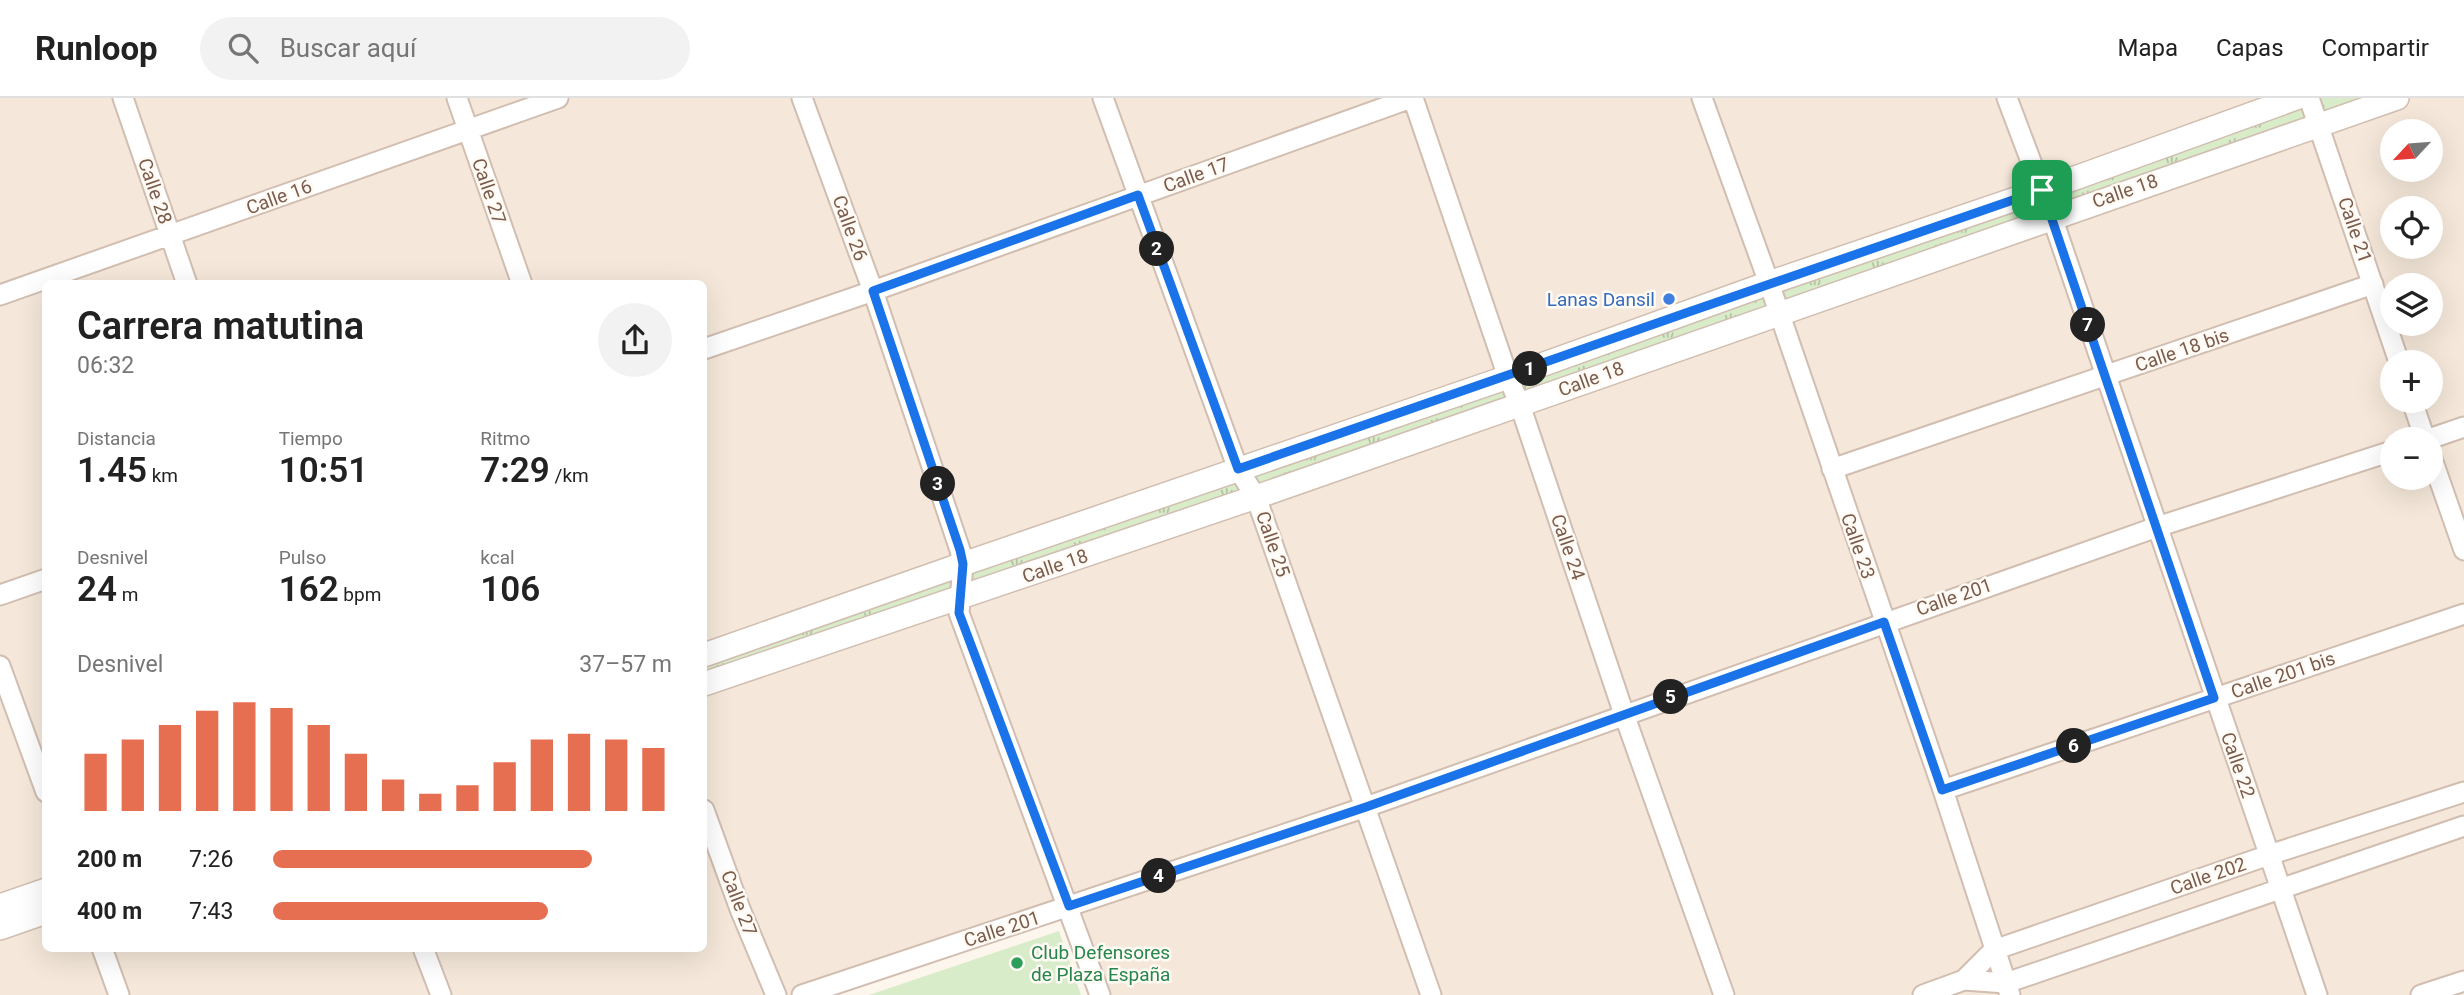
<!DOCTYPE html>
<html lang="es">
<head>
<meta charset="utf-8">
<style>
  :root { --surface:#fff; --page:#f2f2f2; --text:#222; --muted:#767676; --line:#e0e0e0; --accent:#e76f51 }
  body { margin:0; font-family:Roboto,sans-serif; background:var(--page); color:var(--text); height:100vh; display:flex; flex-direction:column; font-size:26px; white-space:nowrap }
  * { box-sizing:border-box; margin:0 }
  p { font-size:23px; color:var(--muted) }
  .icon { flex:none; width:38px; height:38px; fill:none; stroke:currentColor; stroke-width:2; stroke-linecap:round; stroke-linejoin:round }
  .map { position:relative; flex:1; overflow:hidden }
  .details { position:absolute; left:42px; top:182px; width:665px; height:672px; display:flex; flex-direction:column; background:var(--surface); border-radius:10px; box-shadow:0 7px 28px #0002 }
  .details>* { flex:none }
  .needle { width:46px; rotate:244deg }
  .buttons { position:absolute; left:2380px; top:21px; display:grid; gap:14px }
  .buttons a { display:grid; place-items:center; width:63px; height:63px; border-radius:50%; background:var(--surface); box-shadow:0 7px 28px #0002; font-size:35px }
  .pin { position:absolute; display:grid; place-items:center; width:60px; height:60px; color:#fff; margin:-30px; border-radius:14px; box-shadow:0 4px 10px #0006 }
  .km { position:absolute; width:35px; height:35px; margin:-18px; border-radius:50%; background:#222; color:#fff; font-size:19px; line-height:35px; text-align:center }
  .round { display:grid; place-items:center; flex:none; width:74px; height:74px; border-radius:37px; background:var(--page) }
  .summary { display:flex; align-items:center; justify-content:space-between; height:119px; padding:0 35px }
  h1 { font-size:38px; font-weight:600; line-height:52px }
  .figures { display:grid; grid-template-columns:repeat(3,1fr); gap:10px; height:119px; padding:7px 35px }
  .figures div { display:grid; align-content:center }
  .figures b { font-size:35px; font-weight:600 }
  .figures small { font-size:19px; font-weight:400 }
  .figures p { font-size:19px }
  .chart { height:196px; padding:14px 35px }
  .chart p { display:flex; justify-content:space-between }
  .chart svg { width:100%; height:126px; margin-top:7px; stroke:var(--accent); stroke-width:6 }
  ul { padding:0 35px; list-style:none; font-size:23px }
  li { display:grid; grid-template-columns:112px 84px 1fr; align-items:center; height:52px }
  li i { height:18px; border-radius:9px; background:var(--accent) }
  header { display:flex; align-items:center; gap:42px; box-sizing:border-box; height:98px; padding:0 35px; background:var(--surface); border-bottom:2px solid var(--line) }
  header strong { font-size:33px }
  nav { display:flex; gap:38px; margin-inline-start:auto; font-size:24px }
  .search { width:490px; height:63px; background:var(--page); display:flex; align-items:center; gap:18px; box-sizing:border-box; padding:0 24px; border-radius:38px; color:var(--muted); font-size:26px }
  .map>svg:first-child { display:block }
</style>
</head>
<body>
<header>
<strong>Runloop</strong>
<div class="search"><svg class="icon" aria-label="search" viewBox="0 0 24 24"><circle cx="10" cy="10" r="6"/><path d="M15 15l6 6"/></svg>Buscar aquí</div>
<nav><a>Mapa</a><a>Capas</a><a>Compartir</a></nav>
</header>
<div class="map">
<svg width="2464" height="897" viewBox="0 0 2464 897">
  <defs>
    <pattern id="park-tufts" width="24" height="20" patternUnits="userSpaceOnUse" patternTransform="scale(1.75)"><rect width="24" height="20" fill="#d8ecc9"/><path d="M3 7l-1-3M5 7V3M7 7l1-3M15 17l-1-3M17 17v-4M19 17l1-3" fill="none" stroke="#b4c2a5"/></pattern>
  </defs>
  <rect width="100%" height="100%" fill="#fdf6ec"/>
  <path fill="#f5e8da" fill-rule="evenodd" d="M0,0H2464V897H1100L1069,809L802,897H0ZM2392,33H2431V72H2392ZM2392,110H2431V149H2392ZM46,186H704V850H46ZM2392,187H2431V226H2392ZM2392,264H2431V303H2392ZM2392,341H2431V380H2392Z"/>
  <path fill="#d8ecc9" d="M1059,833L1081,897H869Z"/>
  <path fill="url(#park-tufts)" d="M2296,0H2397L704,586V557Z"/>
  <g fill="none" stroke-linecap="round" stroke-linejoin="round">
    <defs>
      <path id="minor" d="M123,0L187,186
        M457,0L522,186
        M802,0L873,193L960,452L963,466L959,515L1100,897
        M1103,0L1238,371L1256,399L1431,897
        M1413,0L1508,279L1520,307L1624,616L1724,897
        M1702,0L1769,185L1943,692L2010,897
        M2007,0L2052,119L2317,897
        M2309,0L2399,264
        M0,197L558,0
        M704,251L873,193L1411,0
        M2412,303L2425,341
        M2429,341L2464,329
        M2431,358L2464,452
        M1832,371L2373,186
        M0,497L46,481
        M0,568L46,694
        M1943,692L2464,516
        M704,712L740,811L776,897
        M102,850L119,897
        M423,850L441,897
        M1964,882L1994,852L2269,757L2464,694
        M802,897L1366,709L2157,429L2392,353
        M1923,897L1964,882L2006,885L2464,728
        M2421,897L2464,883"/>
      <path id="tertiary" d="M704,557L963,466L1508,279L1769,185L2042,92L2296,0
        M704,586L1256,399L2397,0
        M0,808L46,792
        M0,830L46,814"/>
    </defs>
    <use href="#minor" stroke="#d1beb0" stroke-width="23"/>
    <use href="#tertiary" stroke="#d1beb0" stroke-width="26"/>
    <use href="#minor" stroke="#fff" stroke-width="19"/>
    <use href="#tertiary" stroke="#fff" stroke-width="23"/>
  </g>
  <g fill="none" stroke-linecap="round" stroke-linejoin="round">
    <defs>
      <path id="route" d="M2042,92L2214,600L1942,692L1884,524L1366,709L1069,808L959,515L963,466L960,452L873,193L1138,97L1238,371C1507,279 1773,183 2042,92Z"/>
    </defs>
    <use href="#route" stroke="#fff" stroke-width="14"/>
    <use href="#route" stroke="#1a73e8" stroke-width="9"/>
  </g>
  <circle fill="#3f7fe0" stroke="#fffaf3" stroke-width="2.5" cx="1669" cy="201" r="7"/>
  <circle fill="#2e9e5b" stroke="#fffaf3" stroke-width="2.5" cx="1017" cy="865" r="7"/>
  <g text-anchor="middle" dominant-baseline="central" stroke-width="5" stroke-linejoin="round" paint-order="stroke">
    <g font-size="19" fill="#7a5c4d" stroke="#fffaf3">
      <text transform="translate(1196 77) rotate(-20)">Calle 17</text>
      <text transform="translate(155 93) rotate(71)">Calle 28</text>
      <text transform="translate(489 93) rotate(71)">Calle 27</text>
      <text transform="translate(2125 93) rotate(-19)">Calle 18</text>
      <text transform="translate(279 99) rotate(-20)">Calle 16</text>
      <text transform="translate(850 130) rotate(70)">Calle 26</text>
      <text transform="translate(2355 132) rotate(71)">Calle 21</text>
      <text transform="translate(2182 252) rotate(-19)">Calle 18 bis</text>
      <text transform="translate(1591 281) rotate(-20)">Calle 18</text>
      <text transform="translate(1273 446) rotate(71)">Calle 25</text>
      <text transform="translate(1858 448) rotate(71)">Calle 23</text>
      <text transform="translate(1568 449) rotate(71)">Calle 24</text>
      <text transform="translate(1055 468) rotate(-19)">Calle 18</text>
      <text transform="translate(1954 499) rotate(-19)">Calle 201</text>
      <text transform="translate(2283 577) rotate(-19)">Calle 201 bis</text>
      <text transform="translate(2238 667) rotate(71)">Calle 22</text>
      <text transform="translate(2208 778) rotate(-19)">Calle 202</text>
      <text transform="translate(739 805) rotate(69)">Calle 27</text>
      <text transform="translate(1002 831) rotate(-18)">Calle 201</text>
    </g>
    <g font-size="19" fill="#366cbe" stroke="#fffaf3" text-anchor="end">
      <text x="1655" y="201">Lanas Dansil</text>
    </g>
    <g font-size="19" fill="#27864d" stroke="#fffaf3" text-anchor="start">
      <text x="1031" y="854">Club Defensores<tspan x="1031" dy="22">de Plaza España</tspan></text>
    </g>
  </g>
</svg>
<div class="buttons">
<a><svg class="needle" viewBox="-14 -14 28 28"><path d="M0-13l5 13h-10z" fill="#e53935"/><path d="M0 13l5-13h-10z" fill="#767676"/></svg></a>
<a><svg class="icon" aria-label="locate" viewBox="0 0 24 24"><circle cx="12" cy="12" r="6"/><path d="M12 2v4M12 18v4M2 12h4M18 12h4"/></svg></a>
<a><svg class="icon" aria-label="layers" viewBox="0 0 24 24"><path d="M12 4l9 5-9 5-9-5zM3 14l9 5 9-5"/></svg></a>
<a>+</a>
<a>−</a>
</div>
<div class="pin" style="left:2042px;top:92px;background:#1e9e55"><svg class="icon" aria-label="arrive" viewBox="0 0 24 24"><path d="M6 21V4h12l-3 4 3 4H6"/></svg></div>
<b class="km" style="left:1530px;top:271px">1</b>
<b class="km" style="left:1157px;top:151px">2</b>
<b class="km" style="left:938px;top:386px">3</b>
<b class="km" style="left:1159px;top:778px">4</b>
<b class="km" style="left:1671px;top:599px">5</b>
<b class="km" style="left:2074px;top:648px">6</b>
<b class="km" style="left:2088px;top:227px">7</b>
<section class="details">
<div class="summary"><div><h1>Carrera matutina</h1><p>06:32</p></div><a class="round"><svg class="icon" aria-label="share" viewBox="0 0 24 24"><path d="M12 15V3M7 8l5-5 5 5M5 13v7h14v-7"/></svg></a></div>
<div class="figures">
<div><p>Distancia</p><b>1.45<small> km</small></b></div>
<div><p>Tiempo</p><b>10:51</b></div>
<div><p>Ritmo</p><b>7:29<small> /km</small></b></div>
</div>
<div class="figures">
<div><p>Desnivel</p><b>24<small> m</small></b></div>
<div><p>Pulso</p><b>162<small> bpm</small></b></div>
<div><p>kcal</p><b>106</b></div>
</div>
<div class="chart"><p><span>Desnivel</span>37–57 m</p>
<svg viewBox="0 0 160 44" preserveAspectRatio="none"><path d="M5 44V24M15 44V19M25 44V14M35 44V9M45 44V6M55 44V8M65 44V14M75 44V24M85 44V33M95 44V38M105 44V35M115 44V27M125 44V19M135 44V17M145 44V19M155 44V22"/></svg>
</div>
<ul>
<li><b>200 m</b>7:26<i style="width:80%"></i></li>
<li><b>400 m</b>7:43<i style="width:69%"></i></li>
</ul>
</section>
</div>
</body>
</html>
